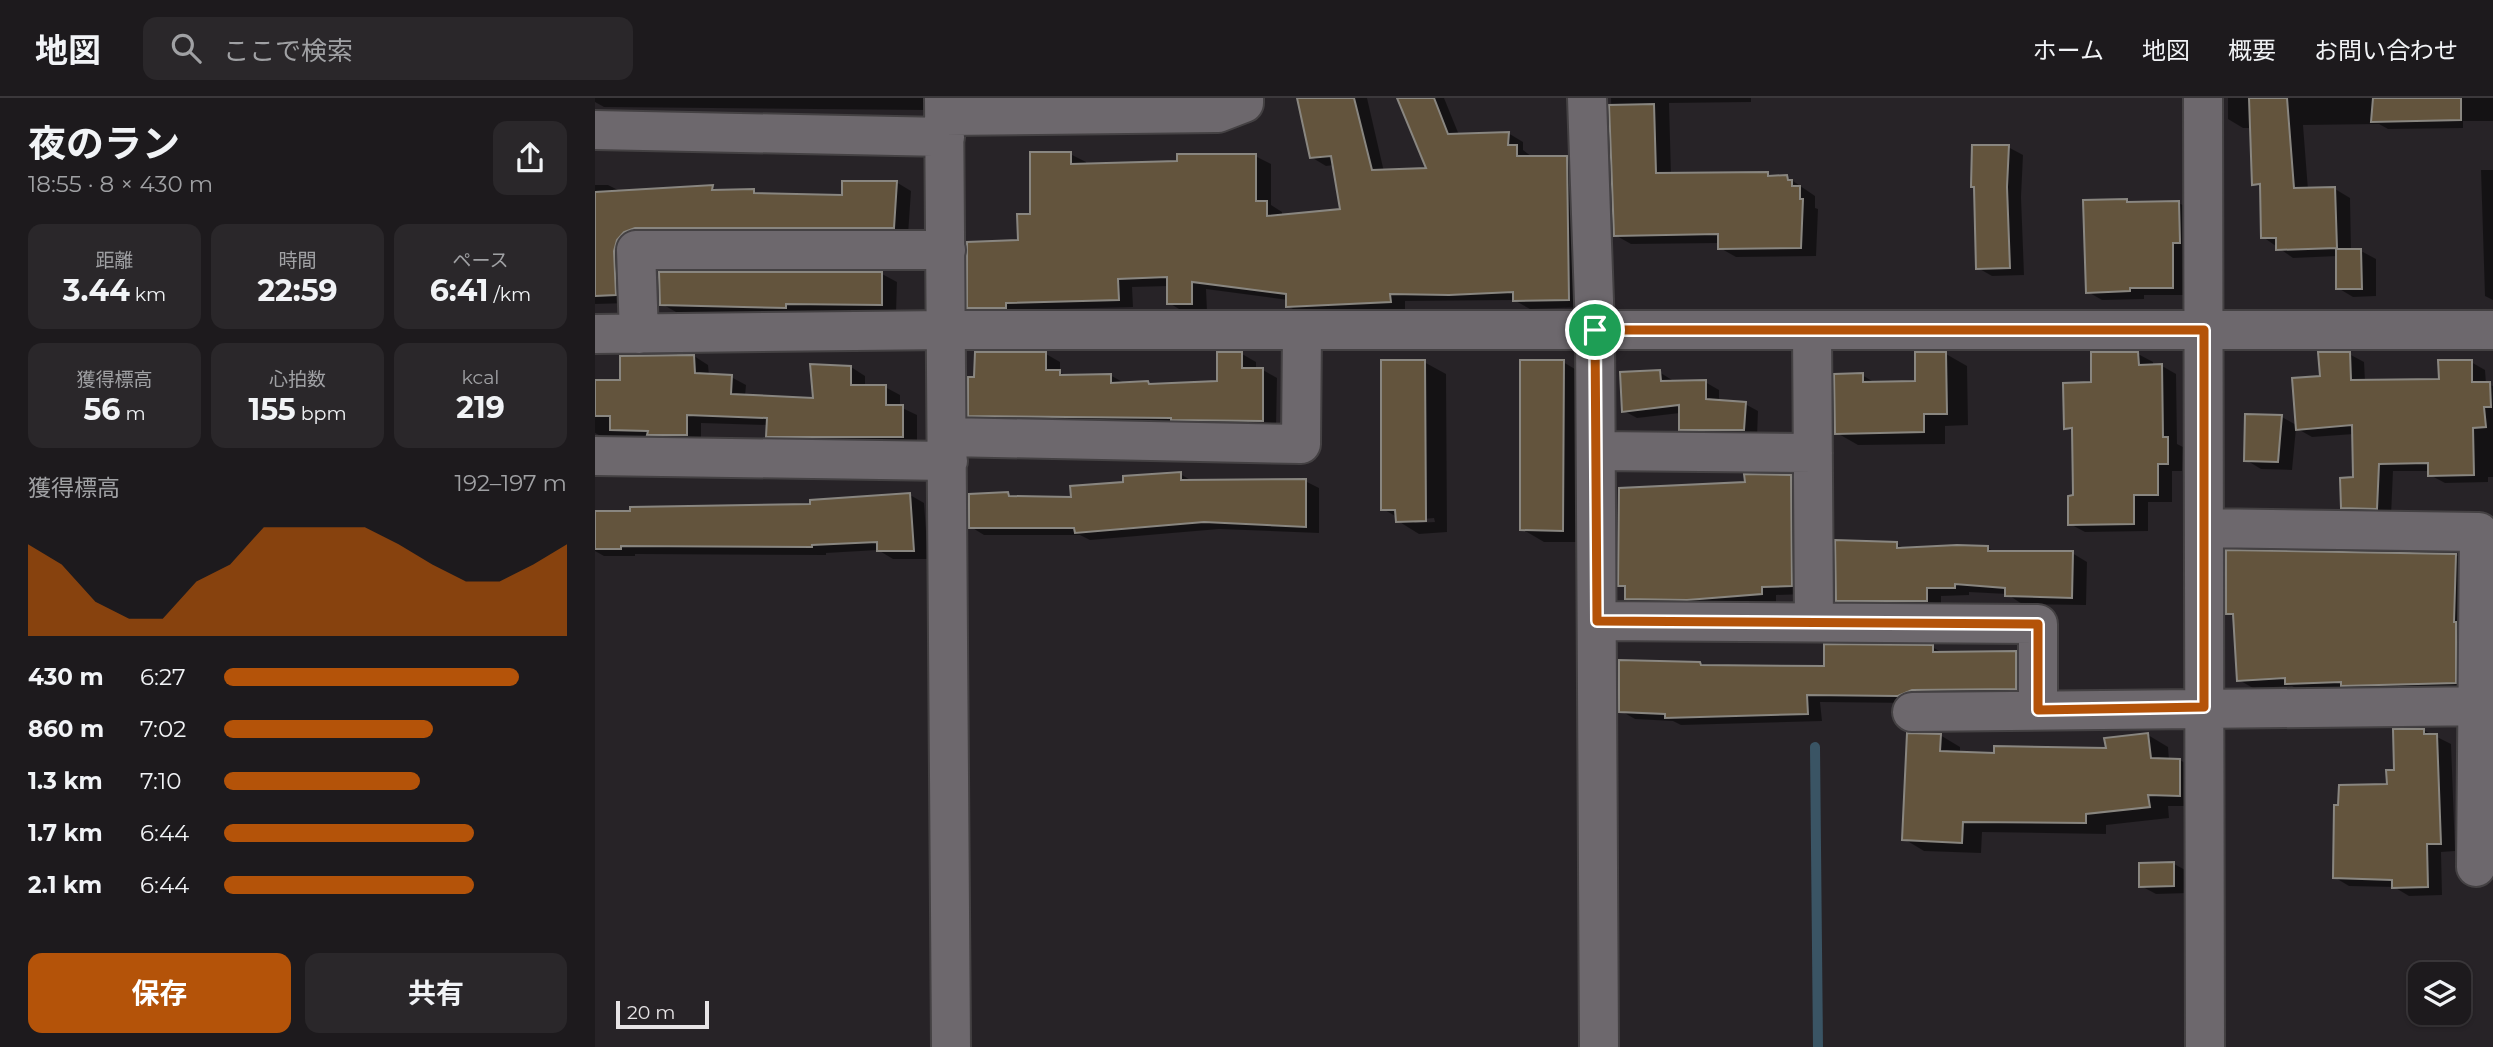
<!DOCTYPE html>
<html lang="ja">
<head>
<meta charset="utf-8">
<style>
  :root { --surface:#1d1a1d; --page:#2a272a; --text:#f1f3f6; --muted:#a0a1a4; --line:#3b383b; --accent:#b45309 }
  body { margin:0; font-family:Montserrat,"Noto Sans JP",sans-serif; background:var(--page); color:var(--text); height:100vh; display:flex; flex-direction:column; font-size:26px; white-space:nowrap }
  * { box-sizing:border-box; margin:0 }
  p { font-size:23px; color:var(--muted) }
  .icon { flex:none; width:38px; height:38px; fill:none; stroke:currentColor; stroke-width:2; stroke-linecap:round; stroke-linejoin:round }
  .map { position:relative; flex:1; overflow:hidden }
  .side { display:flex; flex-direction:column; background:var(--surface); width:595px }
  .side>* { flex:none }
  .controls { position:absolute; left:1813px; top:864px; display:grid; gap:14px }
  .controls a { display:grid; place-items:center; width:63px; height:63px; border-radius:14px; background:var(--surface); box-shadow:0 2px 5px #0004,0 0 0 2px var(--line); font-size:35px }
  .scale { position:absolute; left:21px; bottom:18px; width:93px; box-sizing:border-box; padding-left:7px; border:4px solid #e7e4e6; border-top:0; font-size:19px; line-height:24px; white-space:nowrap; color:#e7e4e6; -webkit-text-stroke:5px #272327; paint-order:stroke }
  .pin { position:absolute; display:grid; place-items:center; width:60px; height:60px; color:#fff; margin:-30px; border:4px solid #fff; border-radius:50%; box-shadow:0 2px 7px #0007 }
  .round { display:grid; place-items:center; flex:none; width:74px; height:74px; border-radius:14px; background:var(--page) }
  .overview { display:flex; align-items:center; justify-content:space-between; height:119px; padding:0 28px }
  h1 { font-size:38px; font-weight:700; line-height:52px }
  .figures { display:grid; grid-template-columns:repeat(3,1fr); gap:10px; height:119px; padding:7px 28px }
  .figures div { display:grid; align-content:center; border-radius:14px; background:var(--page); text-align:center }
  .figures b { font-size:30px; font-weight:700 }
  .figures small { font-size:19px; font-weight:400 }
  .figures p { font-size:19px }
  .chart { height:196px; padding:14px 28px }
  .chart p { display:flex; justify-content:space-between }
  .chart svg { width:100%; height:126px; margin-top:7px; fill:var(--accent); opacity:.7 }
  .button { display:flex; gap:14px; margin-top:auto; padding:14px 28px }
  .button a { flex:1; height:80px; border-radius:14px; background:var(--accent); color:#fff; font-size:28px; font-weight:700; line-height:80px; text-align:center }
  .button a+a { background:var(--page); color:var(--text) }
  ul { padding:0 28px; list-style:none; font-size:23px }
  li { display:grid; grid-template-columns:112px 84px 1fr; align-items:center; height:52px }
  li i { height:18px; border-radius:9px; background:var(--accent) }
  header { display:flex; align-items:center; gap:42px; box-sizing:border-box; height:98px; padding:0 35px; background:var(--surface); border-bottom:2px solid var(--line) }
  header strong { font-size:33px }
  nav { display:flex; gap:38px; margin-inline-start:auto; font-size:24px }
  .search { width:490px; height:63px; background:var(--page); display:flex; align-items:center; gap:18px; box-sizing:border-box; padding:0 24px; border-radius:14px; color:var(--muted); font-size:26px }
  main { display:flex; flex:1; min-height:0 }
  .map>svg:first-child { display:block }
</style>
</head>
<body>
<header>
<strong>地図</strong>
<div class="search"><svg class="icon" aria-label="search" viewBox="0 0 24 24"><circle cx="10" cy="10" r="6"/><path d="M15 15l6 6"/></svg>ここで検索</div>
<nav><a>ホーム</a><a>地図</a><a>概要</a><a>お問い合わせ</a></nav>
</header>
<main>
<section class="side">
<div class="overview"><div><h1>夜のラン</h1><p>18:55 · 8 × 430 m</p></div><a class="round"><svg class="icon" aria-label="share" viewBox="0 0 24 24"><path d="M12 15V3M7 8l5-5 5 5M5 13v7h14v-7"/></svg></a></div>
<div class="figures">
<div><p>距離</p><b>3.44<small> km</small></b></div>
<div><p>時間</p><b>22:59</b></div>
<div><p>ペース</p><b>6:41<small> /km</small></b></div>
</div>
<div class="figures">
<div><p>獲得標高</p><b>56<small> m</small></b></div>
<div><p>心拍数</p><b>155<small> bpm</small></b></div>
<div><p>kcal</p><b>219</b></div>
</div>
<div class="chart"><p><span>獲得標高</span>192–197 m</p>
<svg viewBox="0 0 160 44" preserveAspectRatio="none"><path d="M0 44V12L10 19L20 32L30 38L40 38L50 25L60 19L70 6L80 6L90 6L100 6L110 12L120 19L130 25L140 25L150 19L160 12V44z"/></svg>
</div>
<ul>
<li><b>430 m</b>6:27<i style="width:86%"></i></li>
<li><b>860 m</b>7:02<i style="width:61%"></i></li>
<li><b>1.3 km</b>7:10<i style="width:57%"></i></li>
<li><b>1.7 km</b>6:44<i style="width:73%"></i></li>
<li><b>2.1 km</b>6:44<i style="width:73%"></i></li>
</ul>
<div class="button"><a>保存</a><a>共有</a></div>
</section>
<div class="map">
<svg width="1898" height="949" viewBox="0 0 1898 949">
  <rect width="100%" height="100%" fill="#272327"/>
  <path fill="#0007" fill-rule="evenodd" d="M0,0H331V12L9,9L0,4Z
    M703,0H772L789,74L834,72L804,0H849L864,37L913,35L928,44V52L937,59H972L987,68L989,209L935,211L919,202L810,203V212L708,217L693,208V202L611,191L612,213L589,214L574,205V188L537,189L538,209L426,212V218H389L374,209L425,144L437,118L475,56L491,64V68L583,65L660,58L676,66V107L687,114V118L747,112L739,67L731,68L716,59Z
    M1016,0H1156V4L1074,5L1076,77L1173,76L1178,79H1192L1220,98V110L1223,111L1221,158L1141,159L1125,150V145L1036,146L1020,137Z
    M1633,0H1898V23H1868V30L1793,31L1784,26L1708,27L1713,92L1740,91L1755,100L1756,153H1766L1781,161V198L1758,199L1743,190V158L1698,160L1668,139L1667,90L1659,86L1657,30H1648L1633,21Z
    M1413,49L1428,57L1426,99L1429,177L1397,178L1383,170Z
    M1886,72H1898V202L1890,198Z
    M301,84L316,93L313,137L36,149L35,205L0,206V87H13L27,94L117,89L126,94L158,93L165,97L249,99Z
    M1531,103L1536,105H1584L1598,113L1592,197H1549V201L1507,202L1493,194Z
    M287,176L302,184L301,215L205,213V218L81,214L67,206Z
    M451,256L465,264V274L471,278L515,277L531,286L624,285L647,256L661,264V272H668L682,280L681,330L389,325L375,317Z
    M1351,256L1372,268L1373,327L1350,328V346L1263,347L1242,335L1267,277L1282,286L1322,285Z
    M1543,256L1558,264V268H1567L1581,276L1582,346L1588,349L1587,373H1577V404H1553V433L1490,434L1475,426L1479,399V334L1471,330L1498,286Z
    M1754,256L1769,264L1770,283H1846L1876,264L1890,272L1891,286L1898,288V379H1893V384L1850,385L1835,377V373H1798L1796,418L1762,417L1748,409L1760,381L1759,336L1717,339L1701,330L1697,372L1666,371L1651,362L1687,319L1703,328L1726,280Z
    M99,258L113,267L114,278L136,279L151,287L150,298L220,302L256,269L270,278V289H290L305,297V309L322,317V347L187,346L173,338V327L106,325V345L8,339L0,335V284H26Z
    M829,264L851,276L852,434L824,436L803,423L802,419L788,411ZM839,420L840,424L820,425L817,422Z
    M968,264L990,277V444H949L927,431Z
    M1064,274L1077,282L1078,284H1110L1124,292V304L1150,306L1163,313L1162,339L1099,338L1085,331V315L1042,320L1029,313Z
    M585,376L599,384L710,383L724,390V435L624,431L495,442L485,437H389L376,429L413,396L419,399L478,401L530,386Z
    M1196,378L1210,387L1211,496L1181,497V504L1108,509H1046L1031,500L1032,491L1025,487L1152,386Z
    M315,397L329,405L333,461H298L283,452L231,455V457L40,456V458H9L0,453V415L217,408Z
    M1301,446L1311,451L1393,450L1401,455H1477L1492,464L1491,507L1427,506L1412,496L1374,494V497L1346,498V511L1257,510L1242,502Z
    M1633,454L1861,457L1875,465L1874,592L1706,593L1697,588L1658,590L1644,582L1640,520L1633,515Z
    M1337,549L1348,555H1421L1435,563V598L1318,605L1225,604L1227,623L1086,627L1078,623L1040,621L1026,613L1105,565L1112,569H1230Z
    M1828,632L1856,646L1860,753L1846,754L1847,797L1814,798L1799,789L1754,788L1739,779Z
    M1345,637L1365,649V655L1400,657L1513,652L1553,637L1573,649L1574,662H1585L1605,674V708H1573L1574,720L1511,727V736L1387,734L1386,755L1329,753L1309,741Z
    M1579,766L1594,774V795L1561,796L1546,788Z"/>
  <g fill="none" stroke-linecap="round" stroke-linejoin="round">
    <path stroke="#3a5464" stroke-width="10" d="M1220,649L1223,949"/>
  </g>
  <path fill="#63543d" stroke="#898680" stroke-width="2" d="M702,0H759L777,72L831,70L802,0H839L853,36L914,34L913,47H922V58H972L974,202L918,203V194L854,197L795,196L796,204L691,209V196L597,184V206H572V179L523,181L524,202L411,205V210H372V144L423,142L422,116H435V54H476V66L582,63V56H661V103H672V118L745,111L736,58L715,60Z
    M1654,0H1692L1699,90L1740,89L1742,150L1681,152V140H1666L1665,86L1657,87Z
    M1778,0H1866V22L1776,24Z
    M1059,6L1061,75L1173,74V78L1192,77L1193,82H1197V88H1205V101H1208L1206,150L1123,151V136L1019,138L1014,7Z
    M1377,47H1414L1412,89L1415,170L1381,171L1379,89H1376Z
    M247,83H302L299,130H40L29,134L22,142L19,153L21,197L0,198V94L118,87L117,92L159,91V95L247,97Z
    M1532,101V104L1584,103L1585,145H1578V190H1535V193L1491,195L1488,102Z
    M1741,151H1766L1767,191H1741Z
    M64,174H287V207L191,206V210L65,207Z
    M380,254H451V272H465V277L516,276V285L553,283L554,286L622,283V254H647V270H668V323L576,322V320L373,318V279H379Z
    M1320,254H1351L1352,316H1329V334L1240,336L1239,276L1268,275V284L1320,283Z
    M1496,254H1543L1544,267L1567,266L1568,339H1573V366H1563V397H1539V426L1473,427V398L1478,397L1477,330L1469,331L1468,285L1496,284Z
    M1723,254H1755L1756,282L1844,281L1843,262H1877V284H1895L1896,309H1889L1891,329L1878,330L1879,377L1833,378V365L1784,366L1782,411L1746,410L1745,380L1758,379L1757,327L1701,332L1697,280L1725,278Z
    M99,257L100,275L137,277L136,296L218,300L215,266L256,268V287H291V307H308V339H171L172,320L92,317V337H52L53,333L15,332V318H0V282H25V258Z
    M786,262H830L831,423L801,424L800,412H786Z
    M925,262H969L968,433L925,432Z
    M1065,272L1066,283L1111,282V301L1151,304L1149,332H1084V307L1027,314L1025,274Z
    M1650,316L1687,317L1683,364L1649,363Z
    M586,374V382L711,381V429L609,424L480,435L479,430H374V396L413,394L414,398L476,399L475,388L528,384V378Z
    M1149,376L1196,377L1197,488L1167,489V496L1092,502L1030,501V488H1023L1024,390L1150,384Z
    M315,395L319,453H282V444L217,447V449L26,448V451H0V413H35V409L215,406V402Z
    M1240,442L1302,444V450L1362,447L1393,448V453H1478L1477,500L1410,498V490L1360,486V490H1332V503H1241Z
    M1631,452L1861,456L1859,524H1861V585L1746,588V584L1690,586V580L1642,583L1638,516H1631Z
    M1229,546L1338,547V554L1421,553V591L1317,592L1303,598L1212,597L1213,616L1070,620V616L1024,614V562L1105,564L1106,567L1229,568Z
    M1798,631H1829V636H1842L1846,746H1832L1833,789L1797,790V782L1738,780L1739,707H1743L1744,687L1792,686L1791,672H1799Z
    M1312,635L1346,636L1345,653L1399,655V648L1511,650L1509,640L1553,635L1556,660L1585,661V698L1553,697L1555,709L1491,716V725L1368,724L1367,745L1307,742Z
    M1579,764V788L1544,789V765Z"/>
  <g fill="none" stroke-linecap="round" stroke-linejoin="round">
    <defs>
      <path id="minor" d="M349,0L356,949
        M992,0L1000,232L1004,949
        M1608,0L1610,949
        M350,18L623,15L649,5V0
        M0,32L350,39
        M1217,232L1219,524
        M0,236L352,232H1898
        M44,236L41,152H351
        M353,339L706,346L707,232
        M1001,353L1218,355
        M0,358L353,363
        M1609,430L1884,434L1881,769
        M1002,523L1443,526V612
        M1317,614L1898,608"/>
    </defs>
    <use href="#minor" stroke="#444143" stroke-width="42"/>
    <use href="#minor" stroke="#6d686d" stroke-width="38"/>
  </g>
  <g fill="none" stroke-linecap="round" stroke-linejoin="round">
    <defs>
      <path id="route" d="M1000,232H1609V609L1443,612V526L1002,523Z"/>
    </defs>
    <use href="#route" stroke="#fff" stroke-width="14"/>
    <use href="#route" stroke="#b45309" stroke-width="9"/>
  </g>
</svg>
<div class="controls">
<a><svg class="icon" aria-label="layers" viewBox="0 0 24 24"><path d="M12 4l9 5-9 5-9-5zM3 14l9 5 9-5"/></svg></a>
</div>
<div class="scale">20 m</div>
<div class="pin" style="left:1000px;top:232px;background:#1e9e55"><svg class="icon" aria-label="arrive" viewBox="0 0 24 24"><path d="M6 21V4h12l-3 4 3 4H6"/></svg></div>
</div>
</main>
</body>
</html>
